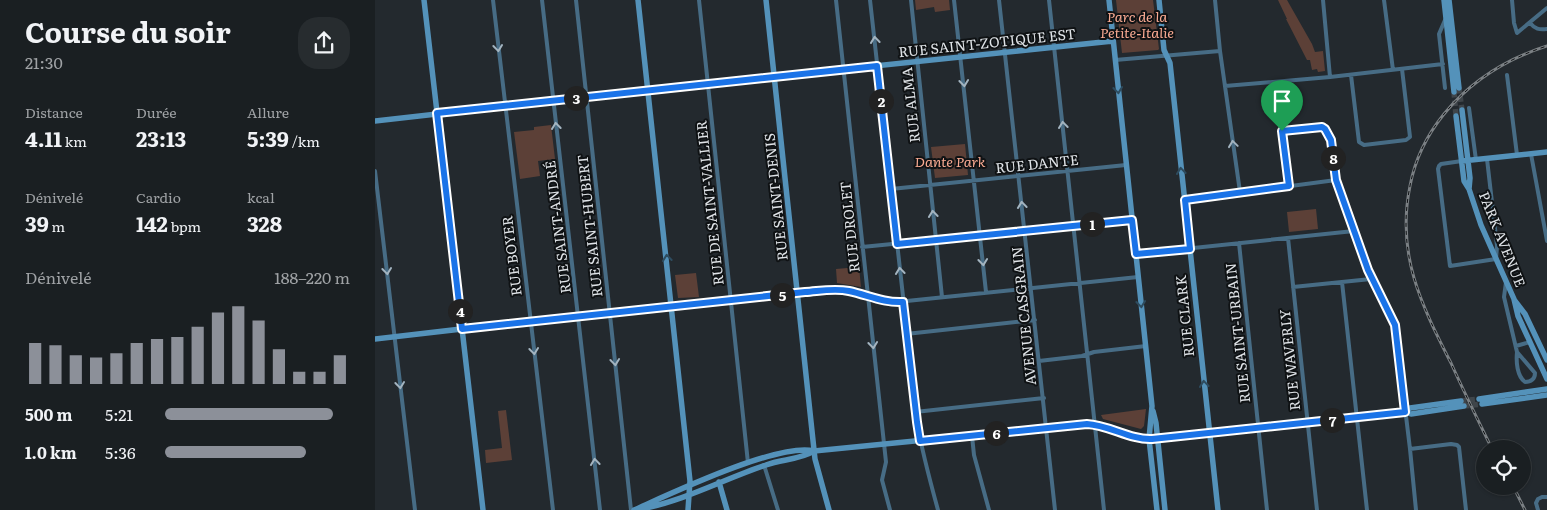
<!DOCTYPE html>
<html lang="fr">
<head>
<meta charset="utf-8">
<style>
  :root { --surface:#1a1f22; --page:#272c2f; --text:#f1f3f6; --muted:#9fa2a5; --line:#383d40; --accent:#8c9099 }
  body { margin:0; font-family:Literata,serif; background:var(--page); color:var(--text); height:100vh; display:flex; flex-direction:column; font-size:19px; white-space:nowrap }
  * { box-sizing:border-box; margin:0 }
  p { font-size:16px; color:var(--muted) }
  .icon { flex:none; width:28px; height:28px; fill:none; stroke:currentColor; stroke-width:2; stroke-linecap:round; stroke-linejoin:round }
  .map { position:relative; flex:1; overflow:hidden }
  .drawer { display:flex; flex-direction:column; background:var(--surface); width:375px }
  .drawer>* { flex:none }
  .controls { position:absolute; left:1101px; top:440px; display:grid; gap:10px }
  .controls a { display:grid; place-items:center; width:55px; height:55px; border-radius:50%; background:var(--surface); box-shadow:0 1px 4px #0004,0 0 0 1px var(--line); font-size:25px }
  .pin { position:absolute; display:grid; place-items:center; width:42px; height:42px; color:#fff; margin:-51px -21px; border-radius:50% 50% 50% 0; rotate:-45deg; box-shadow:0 0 5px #0007 }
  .pin .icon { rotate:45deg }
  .km { position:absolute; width:25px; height:25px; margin:-12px; border-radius:50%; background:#222; color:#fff; font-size:14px; line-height:25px; text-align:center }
  .round { display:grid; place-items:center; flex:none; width:52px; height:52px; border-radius:20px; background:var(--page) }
  .head { display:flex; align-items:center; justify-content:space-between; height:85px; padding:0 25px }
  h1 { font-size:28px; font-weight:700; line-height:38px }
  .metrics { display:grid; grid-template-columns:repeat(3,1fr); gap:8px; height:85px; padding:5px 25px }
  .metrics div { display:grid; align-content:center }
  .metrics b { font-size:21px; font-weight:700 }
  .metrics small { font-size:14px; font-weight:400 }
  .metrics p { font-size:14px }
  .chart { height:140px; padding:10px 25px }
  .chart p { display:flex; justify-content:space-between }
  .chart svg { width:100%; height:90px; margin-top:5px; stroke:var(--accent); stroke-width:6 }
  ul { padding:0 25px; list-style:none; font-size:16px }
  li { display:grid; grid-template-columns:80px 60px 1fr; align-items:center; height:38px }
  li i { height:12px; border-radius:6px; background:var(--accent) }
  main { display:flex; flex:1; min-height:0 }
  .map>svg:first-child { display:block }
</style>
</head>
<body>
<main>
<section class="drawer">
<div class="head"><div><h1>Course du soir</h1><p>21:30</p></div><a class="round"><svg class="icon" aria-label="share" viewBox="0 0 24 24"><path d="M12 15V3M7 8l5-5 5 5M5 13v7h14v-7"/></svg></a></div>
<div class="metrics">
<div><p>Distance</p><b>4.11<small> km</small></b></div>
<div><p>Durée</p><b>23:13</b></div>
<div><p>Allure</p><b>5:39<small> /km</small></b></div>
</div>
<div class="metrics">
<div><p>Dénivelé</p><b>39<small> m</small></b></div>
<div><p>Cardio</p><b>142<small> bpm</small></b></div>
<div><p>kcal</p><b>328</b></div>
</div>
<div class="chart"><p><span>Dénivelé</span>188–220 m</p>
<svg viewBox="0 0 160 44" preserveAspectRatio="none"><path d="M5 44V24M15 44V25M25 44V30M35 44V31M45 44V29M55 44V24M65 44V22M75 44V21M85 44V16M95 44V9M105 44V6M115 44V13M125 44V27M135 44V38M145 44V38M155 44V30"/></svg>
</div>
<ul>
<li><b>500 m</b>5:21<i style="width:91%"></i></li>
<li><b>1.0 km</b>5:36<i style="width:76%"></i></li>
</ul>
</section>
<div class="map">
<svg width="1172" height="510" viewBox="0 0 1172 510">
  <rect width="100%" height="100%" fill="#23292e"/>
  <path fill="#5c4037" d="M540,0H574L575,10L560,12L559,7L541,10Z
    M741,0H778L784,49L783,50L747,53Z
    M903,0H912L937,44L940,52L948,51L950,71L943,72L942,69L937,70L935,60H932L911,19H912Z
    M176,125L180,159L163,161L165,176L145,179L139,132L159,130V127Z
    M590,144L593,175L560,178L556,147Z
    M941,209L943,229L914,232L912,212Z
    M484,267L486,287L462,283L461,269Z
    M321,273L324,297L303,298L300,275Z
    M771,409L769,426L766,429L728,419L726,415Z
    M131,410L137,460L111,463L110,450L127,448L123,411Z"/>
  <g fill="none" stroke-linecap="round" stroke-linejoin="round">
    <path stroke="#3f454a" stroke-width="5.5" stroke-dasharray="5.5 3" stroke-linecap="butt" d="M1084,88L1087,110
      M1079,92L1081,116
      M1086,401L1104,399
      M1089,406L1107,404"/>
    <path stroke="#476c85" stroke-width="4" d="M118,0L178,510
      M167,0L225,510
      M201,0L256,510
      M324,0L373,463
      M461,0L511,462L507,480L515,510
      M495,0L542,422C547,452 555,481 563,510
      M536,0L567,297
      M579,0L611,292
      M624,0L680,510
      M674,0L729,510
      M840,0L845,51L865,192
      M948,0L955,77
      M1009,0L1018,70
      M1137,0L1139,23L1142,33L1172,8
      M1070,20L1064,34L1070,88
      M1155,23C1160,29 1164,30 1172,29
      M740,60L845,51
      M976,75L984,142L989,145L1031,140L1035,137L1027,69
      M1132,75L1142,155
      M900,82L914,186
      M850,86L955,77L1068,64
      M1094,108L1101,160
      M907,131L947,127L950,129L956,140L961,180L994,273L1020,325L1035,449L1041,510
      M1156,154L1172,241
      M1087,161L1066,164L1064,166L1063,169L1075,266L1121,259L1122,246L1112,159
      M0,171L40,510
      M516,189L751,165
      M809,200L961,180
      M913,238L942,510
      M864,243L892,510
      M487,247L757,220
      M761,254L979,231
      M967,282L992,510
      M1131,282L1129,297L1142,352C1141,362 1142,376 1150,382C1156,382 1160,379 1160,373L1142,352
      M918,287L996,279
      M423,293L452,290H467L482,293L502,300L522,302L763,277
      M531,334L660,320
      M1141,346L1155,342
      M664,361L707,356L719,352L771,346
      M540,412L669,398
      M597,436L599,455L614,510
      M1035,449L1076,444L1082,445L1084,447L1091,510
      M389,465L403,510
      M1163,510L1161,503L1163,499L1167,497H1172"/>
    <path stroke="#5492ba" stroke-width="5.5" d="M49,0L108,510
      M263,0L315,481L313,510
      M391,0L440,459L454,510
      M734,0L777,406L774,439L782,510
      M784,0L789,50L795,63L843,510
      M1069,0L1079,92
      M1074,0L1084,88
      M1087,110L1095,178L1094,189
      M1081,116L1089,181L1094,189L1106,225L1139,299L1143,316L1172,379
      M0,121L336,83L738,41
      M1087,161L1172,152
      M1140,301L1150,314L1172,360
      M0,339L164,320L423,293
      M1104,399L1172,389
      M1107,404L1172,395
      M778,411L781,423L790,510
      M1030,412L1035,408L1086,401
      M344,482L352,510
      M266,509C309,501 349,479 391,465C406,459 425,460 439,451
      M259,510C295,494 404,442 439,451L712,424C734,426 755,440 777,439L1030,412L1036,414L1089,406"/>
    <defs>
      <path id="rail" d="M1117,449C1103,420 1089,392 1076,363C1046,304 1021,254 1035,186C1040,159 1052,135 1069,114C1096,81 1131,59 1172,46
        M1138,486L1150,510"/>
    </defs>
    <use href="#rail" stroke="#7b8084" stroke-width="3"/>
    <use href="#rail" stroke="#0f1214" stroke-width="1" stroke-dasharray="4" stroke-linecap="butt"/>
  </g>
  <defs><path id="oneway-chevron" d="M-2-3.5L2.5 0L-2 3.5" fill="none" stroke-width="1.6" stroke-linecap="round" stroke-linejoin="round" transform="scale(1.25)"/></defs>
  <g stroke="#a3b4c0">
    <use href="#oneway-chevron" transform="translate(500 40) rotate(-96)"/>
    <use href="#oneway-chevron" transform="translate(123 48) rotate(83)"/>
    <use href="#oneway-chevron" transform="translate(589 83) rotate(84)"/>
    <use href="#oneway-chevron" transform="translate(688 125) rotate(-97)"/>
    <use href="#oneway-chevron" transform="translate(181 126) rotate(-97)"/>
    <use href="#oneway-chevron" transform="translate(858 144) rotate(-98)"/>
    <use href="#oneway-chevron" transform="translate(647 205) rotate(-96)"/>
    <use href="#oneway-chevron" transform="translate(558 214) rotate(-96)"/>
    <use href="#oneway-chevron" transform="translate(608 262) rotate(84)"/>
    <use href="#oneway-chevron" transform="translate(12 271) rotate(83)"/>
    <use href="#oneway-chevron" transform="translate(525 271) rotate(-96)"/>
    <use href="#oneway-chevron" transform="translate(498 345) rotate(84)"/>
    <use href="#oneway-chevron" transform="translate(159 351) rotate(83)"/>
    <use href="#oneway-chevron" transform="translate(240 362) rotate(84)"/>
    <use href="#oneway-chevron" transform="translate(25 385) rotate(83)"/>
    <use href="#oneway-chevron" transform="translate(220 462) rotate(-96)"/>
  </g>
  <g stroke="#2e4c5f">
    <use href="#oneway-chevron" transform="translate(743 90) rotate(84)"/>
    <use href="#oneway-chevron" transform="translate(806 171) rotate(-96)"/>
    <use href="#oneway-chevron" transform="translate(292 258) rotate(-96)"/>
    <use href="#oneway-chevron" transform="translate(766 304) rotate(84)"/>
    <use href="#oneway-chevron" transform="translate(829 384) rotate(-96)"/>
  </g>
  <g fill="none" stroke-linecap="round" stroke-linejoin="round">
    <defs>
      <path id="route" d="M502,66L522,244L757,220L761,254L815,249L810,200L914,186L907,131L947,127L950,129L956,140L961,180L993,270L1020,325L1030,412L777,439C755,440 734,425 712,424L545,441L542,422L528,302C508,303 493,295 474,291C459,288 445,291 430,292L87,329L62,113Z"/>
    </defs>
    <use href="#route" stroke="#fff" stroke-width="10"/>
    <use href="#route" stroke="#1a73e8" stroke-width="6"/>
  </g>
  <g text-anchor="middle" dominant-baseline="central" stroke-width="4" stroke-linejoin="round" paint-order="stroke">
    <g font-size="14" font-style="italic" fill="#faab93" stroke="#0f1214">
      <text x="762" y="16">Parc de la<tspan x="762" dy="16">Petite-Italie</tspan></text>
      <text x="575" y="161">Dante Park</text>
    </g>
    <g font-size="14" fill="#e0e4e8" stroke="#0f1214">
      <text transform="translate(612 42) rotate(-6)">RUE SAINT-ZOTIQUE EST</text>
      <text transform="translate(535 105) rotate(-96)">RUE ALMA</text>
      <text transform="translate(662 163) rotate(-6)">RUE DANTE</text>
      <text transform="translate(400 197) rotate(-96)">RUE SAINT-DENIS</text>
      <text transform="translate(334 203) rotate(-96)">RUE DE SAINT-VALLIER</text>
      <text transform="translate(214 226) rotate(-96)">RUE SAINT-HUBERT</text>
      <text transform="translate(182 227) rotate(-97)">RUE SAINT-ANDRÉ</text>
      <text transform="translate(474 227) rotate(-96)">RUE DROLET</text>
      <text transform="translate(1128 239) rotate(68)">PARK AVENUE</text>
      <text transform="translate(136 256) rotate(-97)">RUE BOYER</text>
      <text transform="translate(648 316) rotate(-96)">AVENUE CASGRAIN</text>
      <text transform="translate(809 316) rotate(-96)">RUE CLARK</text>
      <text transform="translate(862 333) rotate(-96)">RUE SAINT-URBAIN</text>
      <text transform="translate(914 360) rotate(-96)">RUE WAVERLY</text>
    </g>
  </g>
</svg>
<div class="controls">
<a><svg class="icon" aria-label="locate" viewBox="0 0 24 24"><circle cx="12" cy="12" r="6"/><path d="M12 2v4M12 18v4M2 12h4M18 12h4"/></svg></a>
</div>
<div class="pin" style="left:907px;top:131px;background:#1e9e55"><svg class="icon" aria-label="arrive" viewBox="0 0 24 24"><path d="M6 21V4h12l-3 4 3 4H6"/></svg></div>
<b class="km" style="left:717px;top:224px">1</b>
<b class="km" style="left:506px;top:101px">2</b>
<b class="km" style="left:201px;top:98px">3</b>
<b class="km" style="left:85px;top:311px">4</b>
<b class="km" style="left:407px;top:295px">5</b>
<b class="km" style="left:621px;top:433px">6</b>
<b class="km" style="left:957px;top:420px">7</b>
<b class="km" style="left:958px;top:158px">8</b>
</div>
</main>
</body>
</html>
